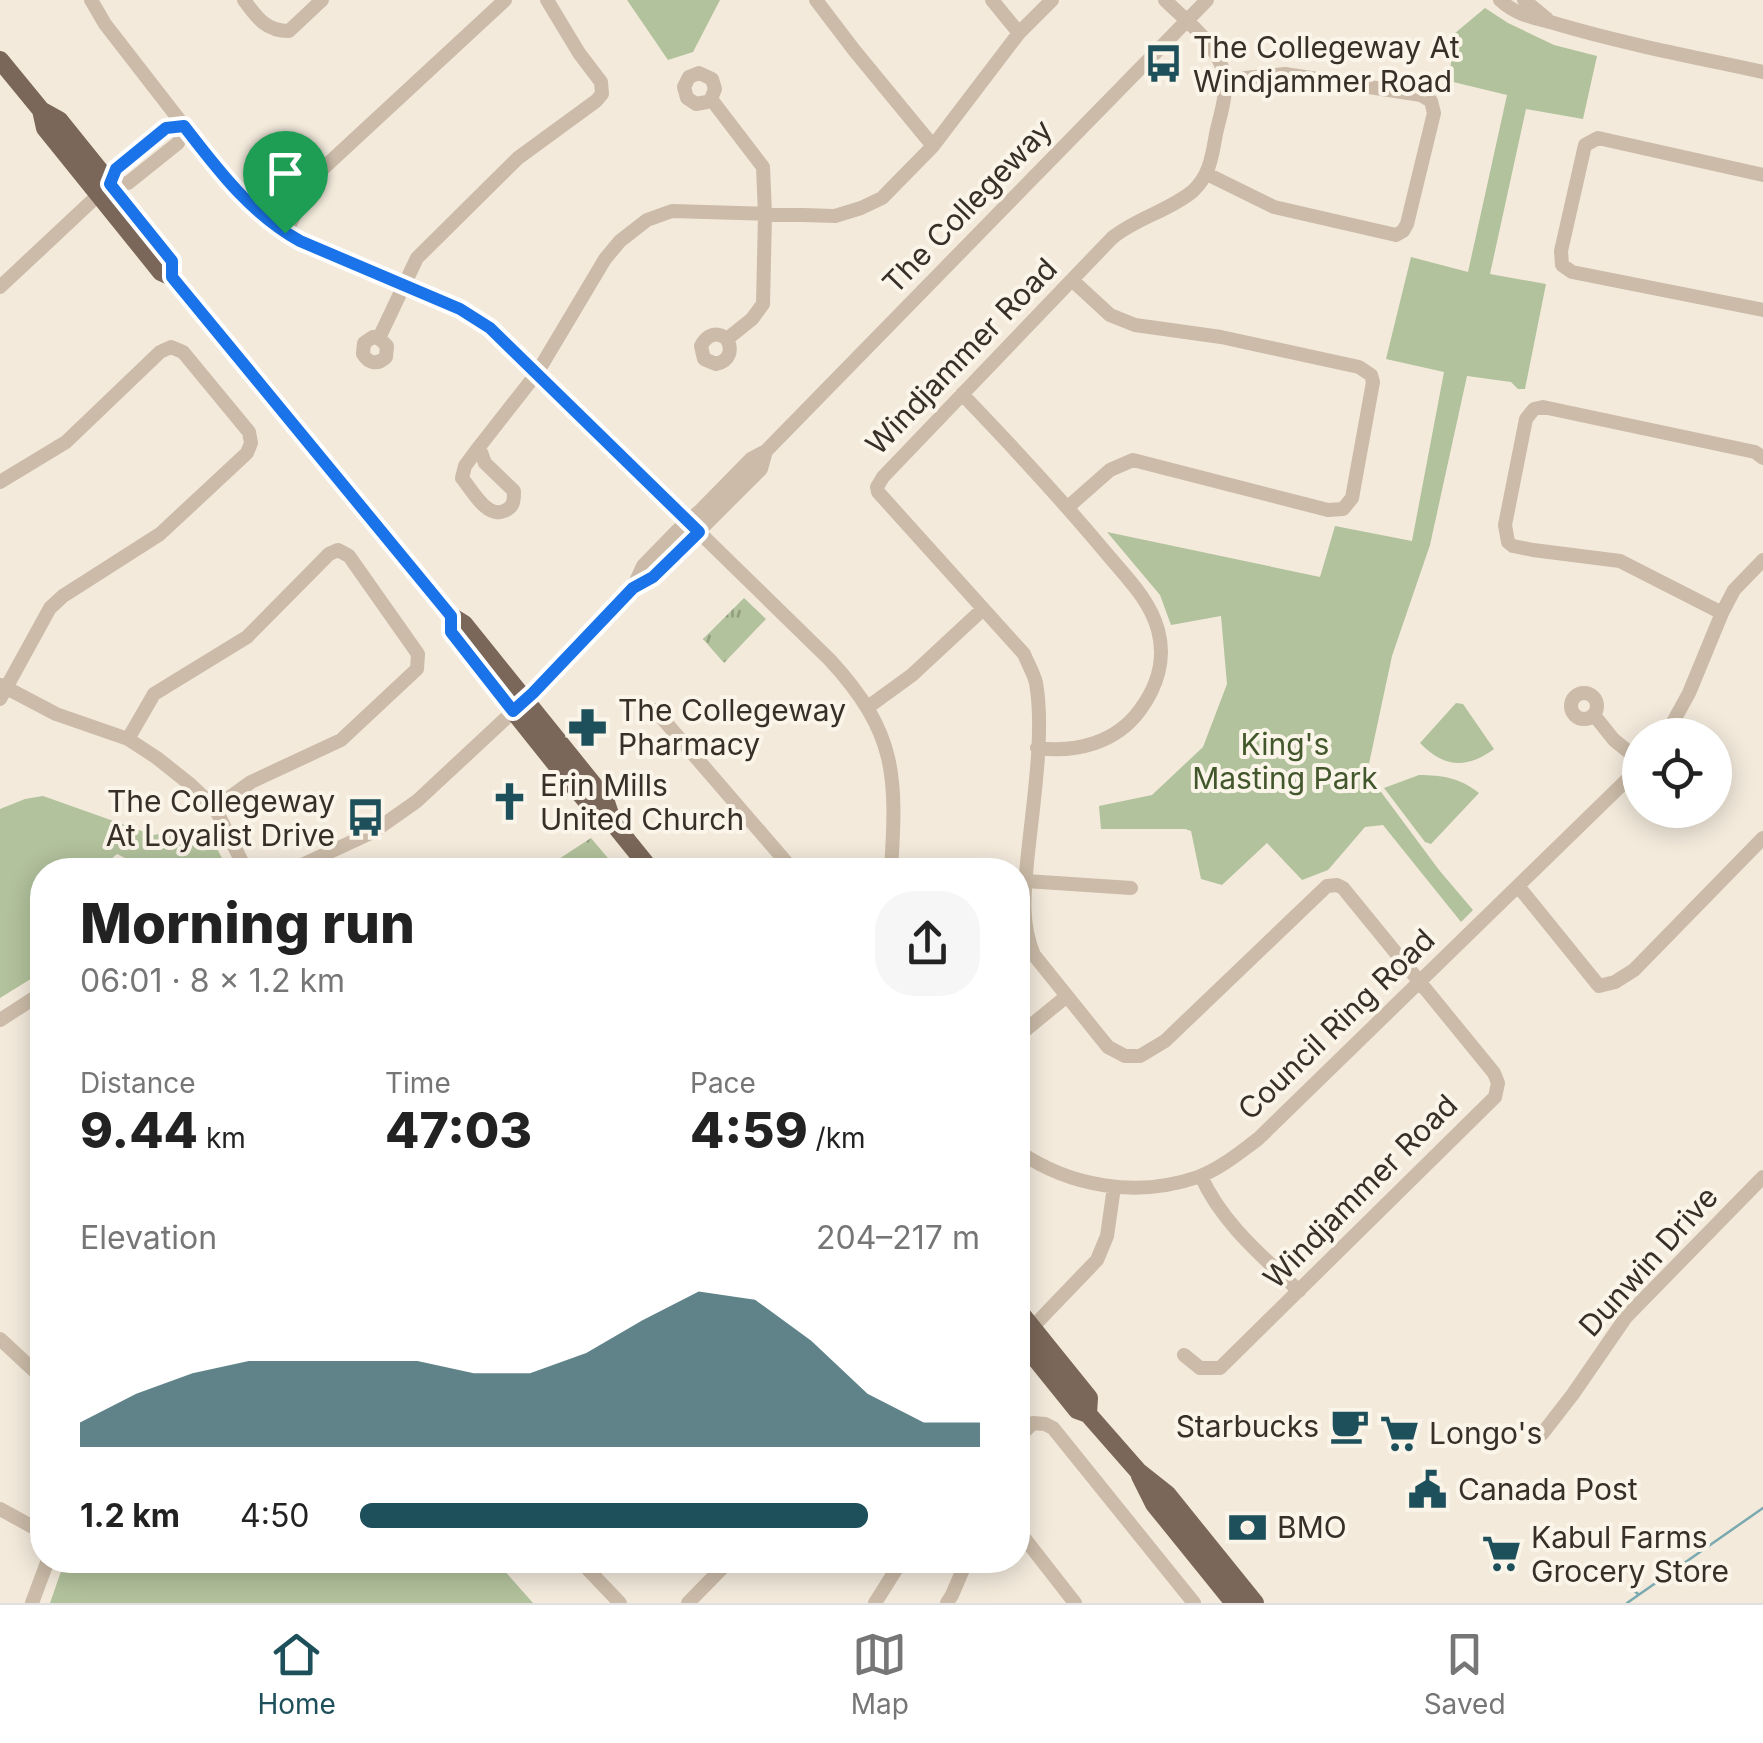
<!DOCTYPE html>
<html lang="en">
<head>
<meta charset="utf-8">
<style>
  :root { --surface:#fff; --page:#f6f6f6; --text:#222; --muted:#767676; --line:#e0e0e0; --accent:#1d505a }
  body { margin:0; font-family:Inter,sans-serif; background:var(--page); color:var(--text); height:100vh; display:flex; flex-direction:column; font-size:38px; white-space:nowrap }
  * { box-sizing:border-box; margin:0 }
  p { font-size:32px; color:var(--muted) }
  .icon { flex:none; width:55px; height:55px; fill:none; stroke:currentColor; stroke-width:2; stroke-linecap:round; stroke-linejoin:round }
  .map { position:relative; flex:1; overflow:hidden }
  .panel { position:absolute; left:30px; top:858px; width:1000px; height:715px; display:flex; flex-direction:column; background:var(--surface); border-radius:40px; box-shadow:0 5px 25px #0003 }
  .panel>* { flex:none }
  .buttons { position:absolute; left:1622px; top:718px; display:grid; gap:20px }
  .buttons a { display:grid; place-items:center; width:110px; height:110px; border-radius:50%; background:var(--surface); box-shadow:0 5px 25px #0003; font-size:50px }
  .pin { position:absolute; display:grid; place-items:center; width:85px; height:85px; color:#fff; margin:-102px -42px; border-radius:50% 50% 50% 0; rotate:-45deg; box-shadow:0 0 10px #0007 }
  .pin .icon { rotate:45deg }
  .round { display:grid; place-items:center; flex:none; width:105px; height:105px; border-radius:40px; background:var(--page) }
  .summary { display:flex; align-items:center; justify-content:space-between; height:170px; padding:0 50px }
  h1 { font-size:55px; font-weight:800; line-height:75px }
  .figures { display:grid; grid-template-columns:repeat(3,1fr); gap:15px; height:170px; padding:10px 50px }
  .figures div { display:grid; align-content:center }
  .figures b { font-size:50px; font-weight:800 }
  .figures small { font-size:28px; font-weight:400 }
  .figures p { font-size:28px }
  .chart { height:280px; padding:20px 50px }
  .chart p { display:flex; justify-content:space-between }
  .chart svg { width:100%; height:180px; margin-top:10px; fill:var(--accent); opacity:.7 }
  ul { padding:0 50px; list-style:none; font-size:32px }
  li { display:grid; grid-template-columns:160px 120px 1fr; align-items:center; height:75px }
  li i { height:25px; border-radius:12px; background:var(--accent) }
  .menu { display:flex; justify-content:space-around; align-items:center; height:140px; border-top:2px solid var(--line); background:var(--surface); font-size:28px; color:var(--muted) }
  .menu a { display:grid; justify-items:center; gap:5px }
  .menu .selected { color:var(--accent) }
  .map>svg:first-child { display:block }
</style>
</head>
<body>
<div class="map">
<svg width="1763" height="1603" viewBox="0 0 1763 1603">
  <defs>
    <pattern id="grass-tufts" width="24" height="20" patternUnits="userSpaceOnUse" patternTransform="scale(2.5)"><rect width="24" height="20" fill="#b2c29c"/><path d="M3 7l-1-3M5 7V3M7 7l1-3M15 17l-1-3M17 17v-4M19 17l1-3" fill="none" stroke="#929e7f"/></pattern>
  </defs>
  <rect width="100%" height="100%" fill="#f3eadc"/>
  <path fill="url(#grass-tufts)" d="M744,598L766,619L724,663L703,639Z
    M591,838L618,870H542Z"/>
  <path fill="#b2c29c" d="M627,0H720L693,52L668,60Z
    M1485,8L1508,23L1554,45L1597,56L1583,119L1526,109L1490,274L1546,284L1525,389H1518L1511,382L1467,376L1430,545L1392,656L1367,773L1439,870L1473,910L1461,922L1383,825L1365,827L1328,870L1302,880L1267,843L1222,885L1201,879L1191,831L1185,829H1101L1099,806L1152,795L1203,747L1227,684L1221,616L1171,625L1160,595L1107,532L1320,577L1335,526L1412,541L1444,372L1386,359L1411,257L1468,272L1507,95L1449,81L1454,34Z
    M1456,703L1463,704L1494,749C1467,769 1444,768 1420,743Z
    M1419,775C1443,775 1460,778 1479,793L1431,844L1425,842L1384,788Z
    M43,796L153,835L206,827L228,870H185L183,867C152,876 143,866 117,854L98,870H42V972L0,998V809L25,799Z
    M65,1560H495L533,1603H50Z"/>
  <g fill="none" stroke-linecap="round" stroke-linejoin="round">
    <path stroke="#7ba9b0" stroke-width="2.5" d="M1629,1586L1638,1594
      M1627,1603L1763,1508"/>
    <path stroke="#cbbba8" stroke-width="14" d="M91,0L105,24L226,180L255,211L300,241L460,309L490,328L830,660C897,733 897,776 891,870
      M244,0C257,18 266,31 289,31L322,0
      M816,0L854,50L933,146
      M992,0L1019,33
      M1165,0C1189,24 1227,50 1225,88C1225,103 1219,119 1216,134C1212,156 1210,175 1193,191C1169,211 1136,218 1112,238L883,477L877,487L878,492L1024,654C1028,664 1034,674 1036,683C1045,734 1032,810 1027,863C1024,895 1021,925 1034,955L1108,1047L1125,1056H1140L1165,1041L1327,886L1337,885L1343,888L1494,1073L1498,1083L1495,1097L1220,1368H1200L1184,1355
      M1500,0C1517,16 1536,18 1557,24C1625,44 1694,57 1763,72
      M1524,0L1547,19
      M711,99L707,102L696,104L687,98L684,87L689,77L699,73L712,79L715,89L711,99L763,167L765,214L763,304L752,319L727,339C733,351 729,361 716,364L704,359L701,346C707,334 717,331 727,339
      M1207,174L1274,207L1396,235L1403,231L1407,224L1434,113L1431,101L1421,95L1285,74L1225,80
      M1763,175L1598,138L1585,145L1561,251L1562,265L1572,272L1763,310
      M285,233L317,174L505,0
      M0,287L110,184L116,169L166,129L184,126L178,143L128,183L110,184
      M379,338L387,346L386,357C378,365 369,364 363,354L364,343L373,337L379,338L417,258L518,158L596,101L602,94L601,82L579,53L547,0
      M962,394C1012,446 1061,499 1107,554C1127,578 1150,600 1158,630C1166,659 1157,687 1140,710C1116,743 1076,753 1037,748
      M479,447L465,466L462,478C472,490 487,519 504,511C514,507 514,501 514,491L485,463L479,447L537,373L605,259L620,241L647,220L672,211L835,216L861,208L882,198L933,146L1019,33L1052,0
      M0,482L66,442L160,352L171,347L183,352L249,432L251,443L247,453L160,534L63,596L50,608L0,699
      M1068,507L1110,470L1133,460L1328,510L1343,509L1352,498L1373,382L1371,375L1359,367L1221,337L1135,325L1110,315L1072,280
      M633,588L643,566L677,531L701,510L751,459L766,451L1207,0
      M1722,613L1620,561L1533,550L1513,546L1508,542L1505,525L1526,419L1534,409L1543,407L1755,452L1763,458
      M1,685L56,714L128,739L157,758L191,785L215,808L246,870
      M1571 706a13 13 0 1 1 26 0a13 13 0 1 1-26 0Z
      M868,707L912,675L983,609
      M655,710L793,870
      M1594,715L1614,740L1640,761
      M1666,735L1689,693L1722,613L1734,590L1763,560
      M128,739L154,694L247,637L329,554L338,550L349,556L418,654L417,669L341,740L251,782L215,808
      M291,870L373,832L417,801L533,693L633,588L653,577L761,469L766,451
      M1026,881L1131,888
      M1518,886L1599,986L1615,982L1634,970L1763,838
      M0,1020L42,993
      M1018,1036L1067,996
      M1018,1151C1070,1187 1137,1198 1198,1177C1220,1169 1239,1153 1258,1139L1640,767
      M42,1157L37,1173L42,1182
      M1201,1176C1221,1222 1263,1257 1299,1291
      M1025,1335L1097,1260L1107,1236L1114,1187
      M0,1339L42,1378
      M1542,1434L1573,1394L1626,1317L1763,1177
      M1018,1438L1033,1423L1045,1424L1053,1428L1194,1603
      M0,1509L42,1532
      M1018,1530L1075,1603
      M579,1560L620,1603
      M32,1603L48,1560
      M688,1603L730,1560
      M875,1603L902,1560
      M947,1603L952,1595L967,1560"/>
    <path stroke="#7a6759" stroke-width="18" d="M0,60L41,110L59,120L125,202L172,261V277
      M41,110L45,128L161,272L172,277L451,616L464,624L605,799L613,823
      M451,616V633L566,777L593,809L613,823L651,870
      M1018,1310L1089,1398L1088,1414
      M1018,1337L1077,1410L1088,1414L1138,1471L1167,1494L1255,1603
      M1140,1476L1154,1504L1234,1603"/>
  </g>
  <g fill="none" stroke-linecap="round" stroke-linejoin="round">
    <defs>
      <path id="route" d="M184,126C218,170 250,213 300,241L460,309L490,328L699,532L653,577L633,588L533,693L513,711L451,632V616L172,277V261L110,184L116,169L166,128Z"/>
    </defs>
    <use href="#route" stroke="#fff" stroke-width="20"/>
    <use href="#route" stroke="#1a73e8" stroke-width="12"/>
  </g>
  <defs>
    <symbol id="bus-bare" viewBox="-9 -9 18 18"><path d="M-5-6H5V4H4V6H2V4H-2V6H-4V4H-5ZM-3.5-4V0h7V-4ZM-3.5 1.2v1.5H-2V1.2ZM2 1.2v1.5H3.5V1.2Z" fill="#1d505a" stroke="#faf4e9" stroke-width="2.5" paint-order="stroke"/></symbol>
    <symbol id="pharmacy-bare" viewBox="-9 -9 18 18"><path d="M-2-6h4v4h4v4h-4v4h-4v-4h-4v-4h4Z" fill="#1d505a" stroke="#faf4e9" stroke-width="2.5" paint-order="stroke"/></symbol>
    <symbol id="church-bare" viewBox="-9 -9 18 18"><path d="M-1.2-6h2.4v3.5h3.3v2.4h-3.3V6h-2.4V-.1h-3.3v-2.4h3.3Z" fill="#1d505a" stroke="#faf4e9" stroke-width="2.5" paint-order="stroke"/></symbol>
    <symbol id="cafe-bare" viewBox="-9 -9 18 18"><path d="M-5.5-4.5H6V0H3Q3 3.5 0 3.5H-2.5Q-5.5 3.5-5.5 0ZM3-3.2v2h1.7v-2ZM-6 4.5H4V6H-6Z" fill="#1d505a" stroke="#faf4e9" stroke-width="2.5" paint-order="stroke"/></symbol>
    <symbol id="supermarket-bare" viewBox="-9 -9 18 18"><path d="M-6-5.5h2.5l.6 2H6L4.5 2H-2.5L-4.4-4H-6ZM-1.5 3.2a1.3 1.3 0 1 0 .1 0ZM3 3.2a1.3 1.3 0 1 0 .1 0Z" fill="#1d505a" stroke="#faf4e9" stroke-width="2.5" paint-order="stroke"/></symbol>
    <symbol id="civic-bare" viewBox="-9 -9 18 18"><path d="M-.6-6.5H3V-4.5H.6V-3L4-1V1h2V6H-6V1h2V-1L-.6-3ZM-1.2 2.5V6h2.4V2.5Z" fill="#1d505a" stroke="#faf4e9" stroke-width="2.5" paint-order="stroke"/></symbol>
    <symbol id="bank-bare" viewBox="-9 -9 18 18"><path d="M-6-4H6V4H-6ZM0-2.3a2.3 2.3 0 1 0 0 4.6a2.3 2.3 0 1 0 0-4.6Z" fill="#1d505a" stroke="#faf4e9" stroke-width="2.5" paint-order="stroke"/></symbol>
  </defs>
  <g fill-rule="evenodd">
    <use href="#bus-bare" x="1136" y="36" width="55" height="55"/>
    <use href="#pharmacy-bare" x="560" y="700" width="55" height="55"/>
    <use href="#church-bare" x="482" y="774" width="55" height="55"/>
    <use href="#bus-bare" x="338" y="790" width="55" height="55"/>
    <use href="#cafe-bare" x="1322" y="1398" width="55" height="55"/>
    <use href="#supermarket-bare" x="1372" y="1406" width="55" height="55"/>
    <use href="#civic-bare" x="1400" y="1462" width="55" height="55"/>
    <use href="#bank-bare" x="1220" y="1500" width="55" height="55"/>
    <use href="#supermarket-bare" x="1474" y="1526" width="55" height="55"/>
  </g>
  <g text-anchor="middle" dominant-baseline="central" stroke-width="8" stroke-linejoin="round" paint-order="stroke">
    <g font-size="30" fill="#382f28" stroke="#faf4e9" text-anchor="start">
      <text x="1193" y="47">The Collegeway At<tspan x="1193" dy="34">Windjammer Road</tspan></text>
      <text x="618" y="710">The Collegeway<tspan x="618" dy="34">Pharmacy</tspan></text>
      <text x="540" y="785">Erin Mills<tspan x="540" dy="34">United Church</tspan></text>
      <text x="335" y="801" text-anchor="end">The Collegeway<tspan x="335" dy="34">At Loyalist Drive</tspan></text>
      <text x="1319" y="1426" text-anchor="end">Starbucks</text>
      <text x="1429" y="1433">Longo's</text>
      <text x="1458" y="1489">Canada Post</text>
      <text x="1277" y="1527">BMO</text>
      <text x="1531" y="1537">Kabul Farms<tspan x="1531" dy="34">Grocery Store</tspan></text>
    </g>
    <g font-size="30" fill="#382f28" stroke="#faf4e9">
      <text transform="translate(967 206) rotate(-46)">The Collegeway</text>
      <text transform="translate(961 356) rotate(-46)">Windjammer Road</text>
      <text transform="translate(1336 1024) rotate(-44)">Council Ring Road</text>
      <text transform="translate(1360 1191) rotate(-45)">Windjammer Road</text>
      <text transform="translate(1648 1261) rotate(-48)">Dunwin Drive</text>
    </g>
    <g font-size="30" fill="#43572c" stroke="#faf4e9">
      <text x="1285" y="744">King's<tspan x="1285" dy="34">Masting Park</tspan></text>
    </g>
  </g>
</svg>
<div class="buttons">
<a><svg class="icon" aria-label="locate" viewBox="0 0 24 24"><circle cx="12" cy="12" r="6"/><path d="M12 2v4M12 18v4M2 12h4M18 12h4"/></svg></a>
</div>
<div class="pin" style="left:285px;top:233px;background:#1e9e55"><svg class="icon" aria-label="arrive" viewBox="0 0 24 24"><path d="M6 21V4h12l-3 4 3 4H6"/></svg></div>
<section class="panel">
<div class="summary"><div><h1>Morning run</h1><p>06:01 · 8 × 1.2 km</p></div><a class="round"><svg class="icon" aria-label="share" viewBox="0 0 24 24"><path d="M12 15V3M7 8l5-5 5 5M5 13v7h14v-7"/></svg></a></div>
<div class="figures">
<div><p>Distance</p><b>9.44<small> km</small></b></div>
<div><p>Time</p><b>47:03</b></div>
<div><p>Pace</p><b>4:59<small> /km</small></b></div>
</div>
<div class="chart"><p><span>Elevation</span>204–217 m</p>
<svg viewBox="0 0 160 44" preserveAspectRatio="none"><path d="M0 44V38L10 31L20 26L30 23L40 23L50 23L60 23L70 26L80 26L90 21L100 13L110 6L120 8L130 18L140 31L150 38L160 38V44z"/></svg>
</div>
<ul>
<li><b>1.2 km</b>4:50<i style="width:82%"></i></li>
</ul>
</section>
</div>
<nav class="menu">
<a class="selected"><svg class="icon" aria-label="home" viewBox="0 0 24 24"><path d="M3 11l9-7 9 7M6 9v11h12V9"/></svg>Home</a>
<a><svg class="icon" aria-label="map" viewBox="0 0 24 24"><path d="M3 6l6-2 6 2 6-2v14l-6 2-6-2-6 2zM9 4v14M15 6v14"/></svg>Map</a>
<a><svg class="icon" aria-label="saved" viewBox="0 0 24 24"><path d="M7 4h10v16l-5-4-5 4z"/></svg>Saved</a>
</nav>
</body>
</html>
